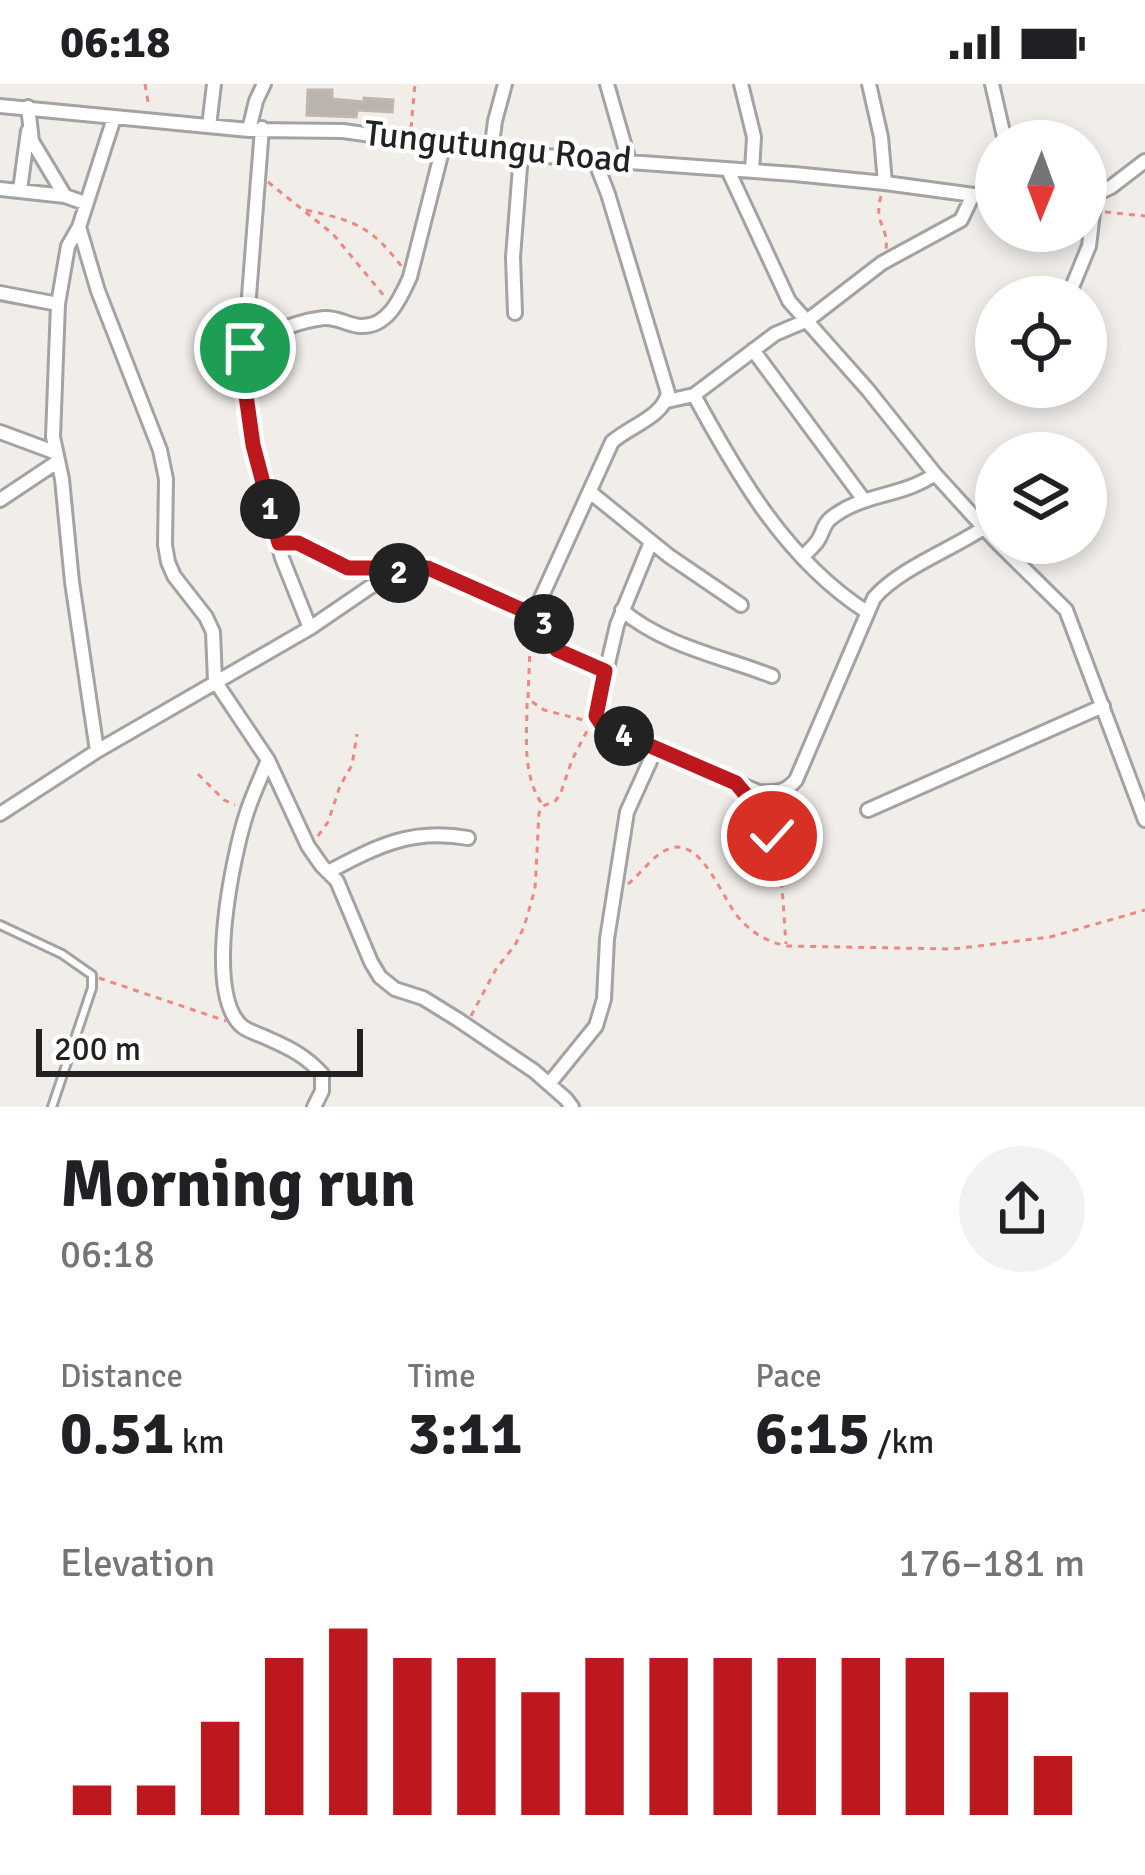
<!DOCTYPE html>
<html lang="en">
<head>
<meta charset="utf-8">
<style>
  :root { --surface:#fff; --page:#f2f2f2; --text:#202124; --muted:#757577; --accent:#bc181d }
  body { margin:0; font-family:Signika,sans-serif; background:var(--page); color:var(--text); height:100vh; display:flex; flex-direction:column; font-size:45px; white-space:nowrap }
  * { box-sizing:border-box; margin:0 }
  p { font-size:39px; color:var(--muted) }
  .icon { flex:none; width:66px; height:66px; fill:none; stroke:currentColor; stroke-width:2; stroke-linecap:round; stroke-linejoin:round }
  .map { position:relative; height:1023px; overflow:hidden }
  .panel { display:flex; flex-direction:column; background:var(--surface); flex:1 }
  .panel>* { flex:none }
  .needle { width:78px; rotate:181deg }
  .buttons { position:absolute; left:975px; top:36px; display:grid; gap:24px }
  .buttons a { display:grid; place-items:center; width:132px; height:132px; border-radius:50%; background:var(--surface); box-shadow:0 6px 18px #0003; font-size:60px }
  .scale { position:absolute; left:36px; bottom:30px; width:327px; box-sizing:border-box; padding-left:12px; border:6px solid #222; border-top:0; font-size:33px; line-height:42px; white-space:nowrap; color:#222; -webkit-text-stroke:9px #fff; paint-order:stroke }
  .pin { position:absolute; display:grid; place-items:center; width:102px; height:102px; color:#fff; margin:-51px; border:6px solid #fff; border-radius:50%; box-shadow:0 3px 12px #0007 }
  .km { position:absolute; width:60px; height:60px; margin:-30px; border-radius:50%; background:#222; color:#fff; font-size:33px; line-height:60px; text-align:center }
  .round { display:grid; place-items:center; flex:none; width:126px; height:126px; border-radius:63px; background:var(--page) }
  .overview { display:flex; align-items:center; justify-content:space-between; height:204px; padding:0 60px }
  h1 { font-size:66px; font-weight:700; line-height:90px }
  .metrics { display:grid; grid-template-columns:repeat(3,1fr); gap:18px; height:204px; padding:12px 60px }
  .metrics div { display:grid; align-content:center }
  .metrics b { font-size:60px; font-weight:700 }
  .metrics small { font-size:33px; font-weight:400 }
  .metrics p { font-size:33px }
  .chart { height:336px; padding:24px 60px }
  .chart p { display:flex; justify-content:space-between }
  .chart svg { width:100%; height:216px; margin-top:12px; stroke:var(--accent); stroke-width:6 }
  .status { display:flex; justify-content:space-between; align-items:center; height:84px; padding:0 60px; background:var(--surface); direction:ltr }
  .status svg { height:33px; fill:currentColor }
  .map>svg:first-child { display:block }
</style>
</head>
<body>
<div class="status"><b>06:18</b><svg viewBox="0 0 49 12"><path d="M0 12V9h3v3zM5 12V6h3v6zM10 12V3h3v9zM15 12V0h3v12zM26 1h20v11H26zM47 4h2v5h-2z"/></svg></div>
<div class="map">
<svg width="1145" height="1023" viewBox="0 0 1145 1023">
  <rect width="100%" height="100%" fill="#f1eeea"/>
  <path fill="#bab4b0" stroke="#c1b6ae" stroke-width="3" d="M308,6H332V15L364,18V14L393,16L392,28L357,26L356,33L307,31Z"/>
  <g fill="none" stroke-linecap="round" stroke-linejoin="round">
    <defs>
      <path id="lane" d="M0,841L62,870L92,891V904L52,1023"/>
      <path id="street" d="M607,0L629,77
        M741,0L754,53L752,87
        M869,0L881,53L885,99
        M992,0L1005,57
        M0,22L249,46L343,47L491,68L794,90L885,99L996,114
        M28,23L32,57L65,112
        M209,42L214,0
        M262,44L245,264L246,311L253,360L282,474L310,544
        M249,46L256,17L264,0
        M491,68L495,37L505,0
        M728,86L789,217L868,306L935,390L996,457
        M0,105L65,112L85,119
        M20,106L28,47
        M1086,115L1111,103L1145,77
        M79,143L98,207L160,366L166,395L165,461L168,478L174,492L206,533L213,548L215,597L268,676L308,762L322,782L337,797L371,878L380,893L395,905L423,914L457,935L534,987L566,1015L572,1023
        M0,209L58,220
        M1068,213L1089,162L1095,112
        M515,229L513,173L521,70
        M245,264C268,250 297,237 324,234C338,233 347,241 360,242C388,244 401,213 410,193L443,63
        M753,266L864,416
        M694,311C738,392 787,477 867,528
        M667,317L694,311L775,250L808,236L882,179L961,136L973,111
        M0,348L54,368
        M590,408L669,472L741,521
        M0,416L57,378
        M651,458L617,541L596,631L602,641L618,650L759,708C775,709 785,709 796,696L874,514C900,484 951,466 985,443
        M279,459C305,455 320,475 343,483C360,488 375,482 392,491
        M998,459L1066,526L1145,736
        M803,473C807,468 812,464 816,459C823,451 822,442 830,435C861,409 903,413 935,390
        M622,526C662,561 723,573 772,592
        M97,667L72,498L62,395L53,353L58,220L68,162L79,143L114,34
        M268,676C261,693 253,710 247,728C233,771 203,912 243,943C250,948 261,951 269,955C290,964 307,973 322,990V1007L314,1023
        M868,726L1103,622
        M0,730L97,667L310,544L370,503L392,491L413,484H427L527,527L536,525L612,358C630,342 663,333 668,309L608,110L594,74
        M328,788C377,762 412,744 468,754
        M549,1000L596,942L604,915L607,855L627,728L656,664"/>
    </defs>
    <use href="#lane" stroke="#a3a3a3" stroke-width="12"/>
    <use href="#street" stroke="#a3a3a3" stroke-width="18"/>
    <path stroke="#eb8981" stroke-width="3" stroke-dasharray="6 6" stroke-linecap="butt" d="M145,0L149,23
      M411,44L415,0
      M268,98L333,150L385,213
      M881,112C873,141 889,141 886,166
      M306,126C355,137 371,142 402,183
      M1105,128L1145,132
      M531,536L528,615L544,626L583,636
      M540,537L547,542L557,566L598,584
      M527,619C527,654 522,690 542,720
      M198,690L224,716L235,721
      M754,719C784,758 782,813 786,860
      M318,752L328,738L340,702L352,681L357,650
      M628,800C642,789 654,769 671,764C703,755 722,815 739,834C752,849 767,858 787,862L953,865L1050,853L1145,826
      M99,894L226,937
      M471,932L496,885L515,861L524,843L535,805L539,729L543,722L555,717L560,711L572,676L588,645"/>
    <use href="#lane" stroke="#fff" stroke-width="6"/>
    <use href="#street" stroke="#fff" stroke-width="12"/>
  </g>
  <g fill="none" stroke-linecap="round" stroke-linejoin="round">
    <defs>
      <path id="route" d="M245,264L246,311L253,361L279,459H298L348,484H375L392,491L413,484H428L520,525L532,527V534L547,542L557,566L605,587L596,632L602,641L736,699L760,728L772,752"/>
    </defs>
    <use href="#route" stroke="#fff" stroke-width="24"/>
    <use href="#route" stroke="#bc181d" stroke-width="15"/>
  </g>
  <g text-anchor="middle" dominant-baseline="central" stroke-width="9" stroke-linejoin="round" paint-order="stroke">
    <g font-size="36" fill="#222" stroke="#fff">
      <text transform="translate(498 63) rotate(6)">Tungutungu Road</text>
    </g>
  </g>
</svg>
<div class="buttons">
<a><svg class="needle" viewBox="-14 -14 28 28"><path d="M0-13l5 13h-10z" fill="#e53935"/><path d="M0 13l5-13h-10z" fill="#757577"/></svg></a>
<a><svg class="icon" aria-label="locate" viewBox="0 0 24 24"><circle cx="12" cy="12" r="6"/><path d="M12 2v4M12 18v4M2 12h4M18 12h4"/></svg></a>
<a><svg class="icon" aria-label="layers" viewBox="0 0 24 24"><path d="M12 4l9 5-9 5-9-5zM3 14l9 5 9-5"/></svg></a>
</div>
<div class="scale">200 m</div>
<div class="pin" style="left:245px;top:264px;background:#1e9e55"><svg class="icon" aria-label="arrive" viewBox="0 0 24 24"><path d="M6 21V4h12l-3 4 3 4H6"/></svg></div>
<div class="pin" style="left:772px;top:752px;background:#d93025"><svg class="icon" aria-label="check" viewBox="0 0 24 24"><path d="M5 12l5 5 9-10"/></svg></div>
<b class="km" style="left:270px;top:425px">1</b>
<b class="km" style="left:399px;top:489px">2</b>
<b class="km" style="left:544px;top:540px">3</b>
<b class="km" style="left:624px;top:652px">4</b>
</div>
<section class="panel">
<div class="overview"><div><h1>Morning run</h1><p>06:18</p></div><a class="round"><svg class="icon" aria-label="share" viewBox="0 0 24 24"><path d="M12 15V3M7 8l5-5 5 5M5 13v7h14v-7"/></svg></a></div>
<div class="metrics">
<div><p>Distance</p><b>0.51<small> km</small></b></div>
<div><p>Time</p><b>3:11</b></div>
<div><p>Pace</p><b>6:15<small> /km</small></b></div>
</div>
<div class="chart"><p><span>Elevation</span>176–181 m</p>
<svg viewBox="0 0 160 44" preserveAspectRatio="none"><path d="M5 44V38M15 44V38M25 44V25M35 44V12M45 44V6M55 44V12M65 44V12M75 44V19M85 44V12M95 44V12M105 44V12M115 44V12M125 44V12M135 44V12M145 44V19M155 44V32"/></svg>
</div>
</section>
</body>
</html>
